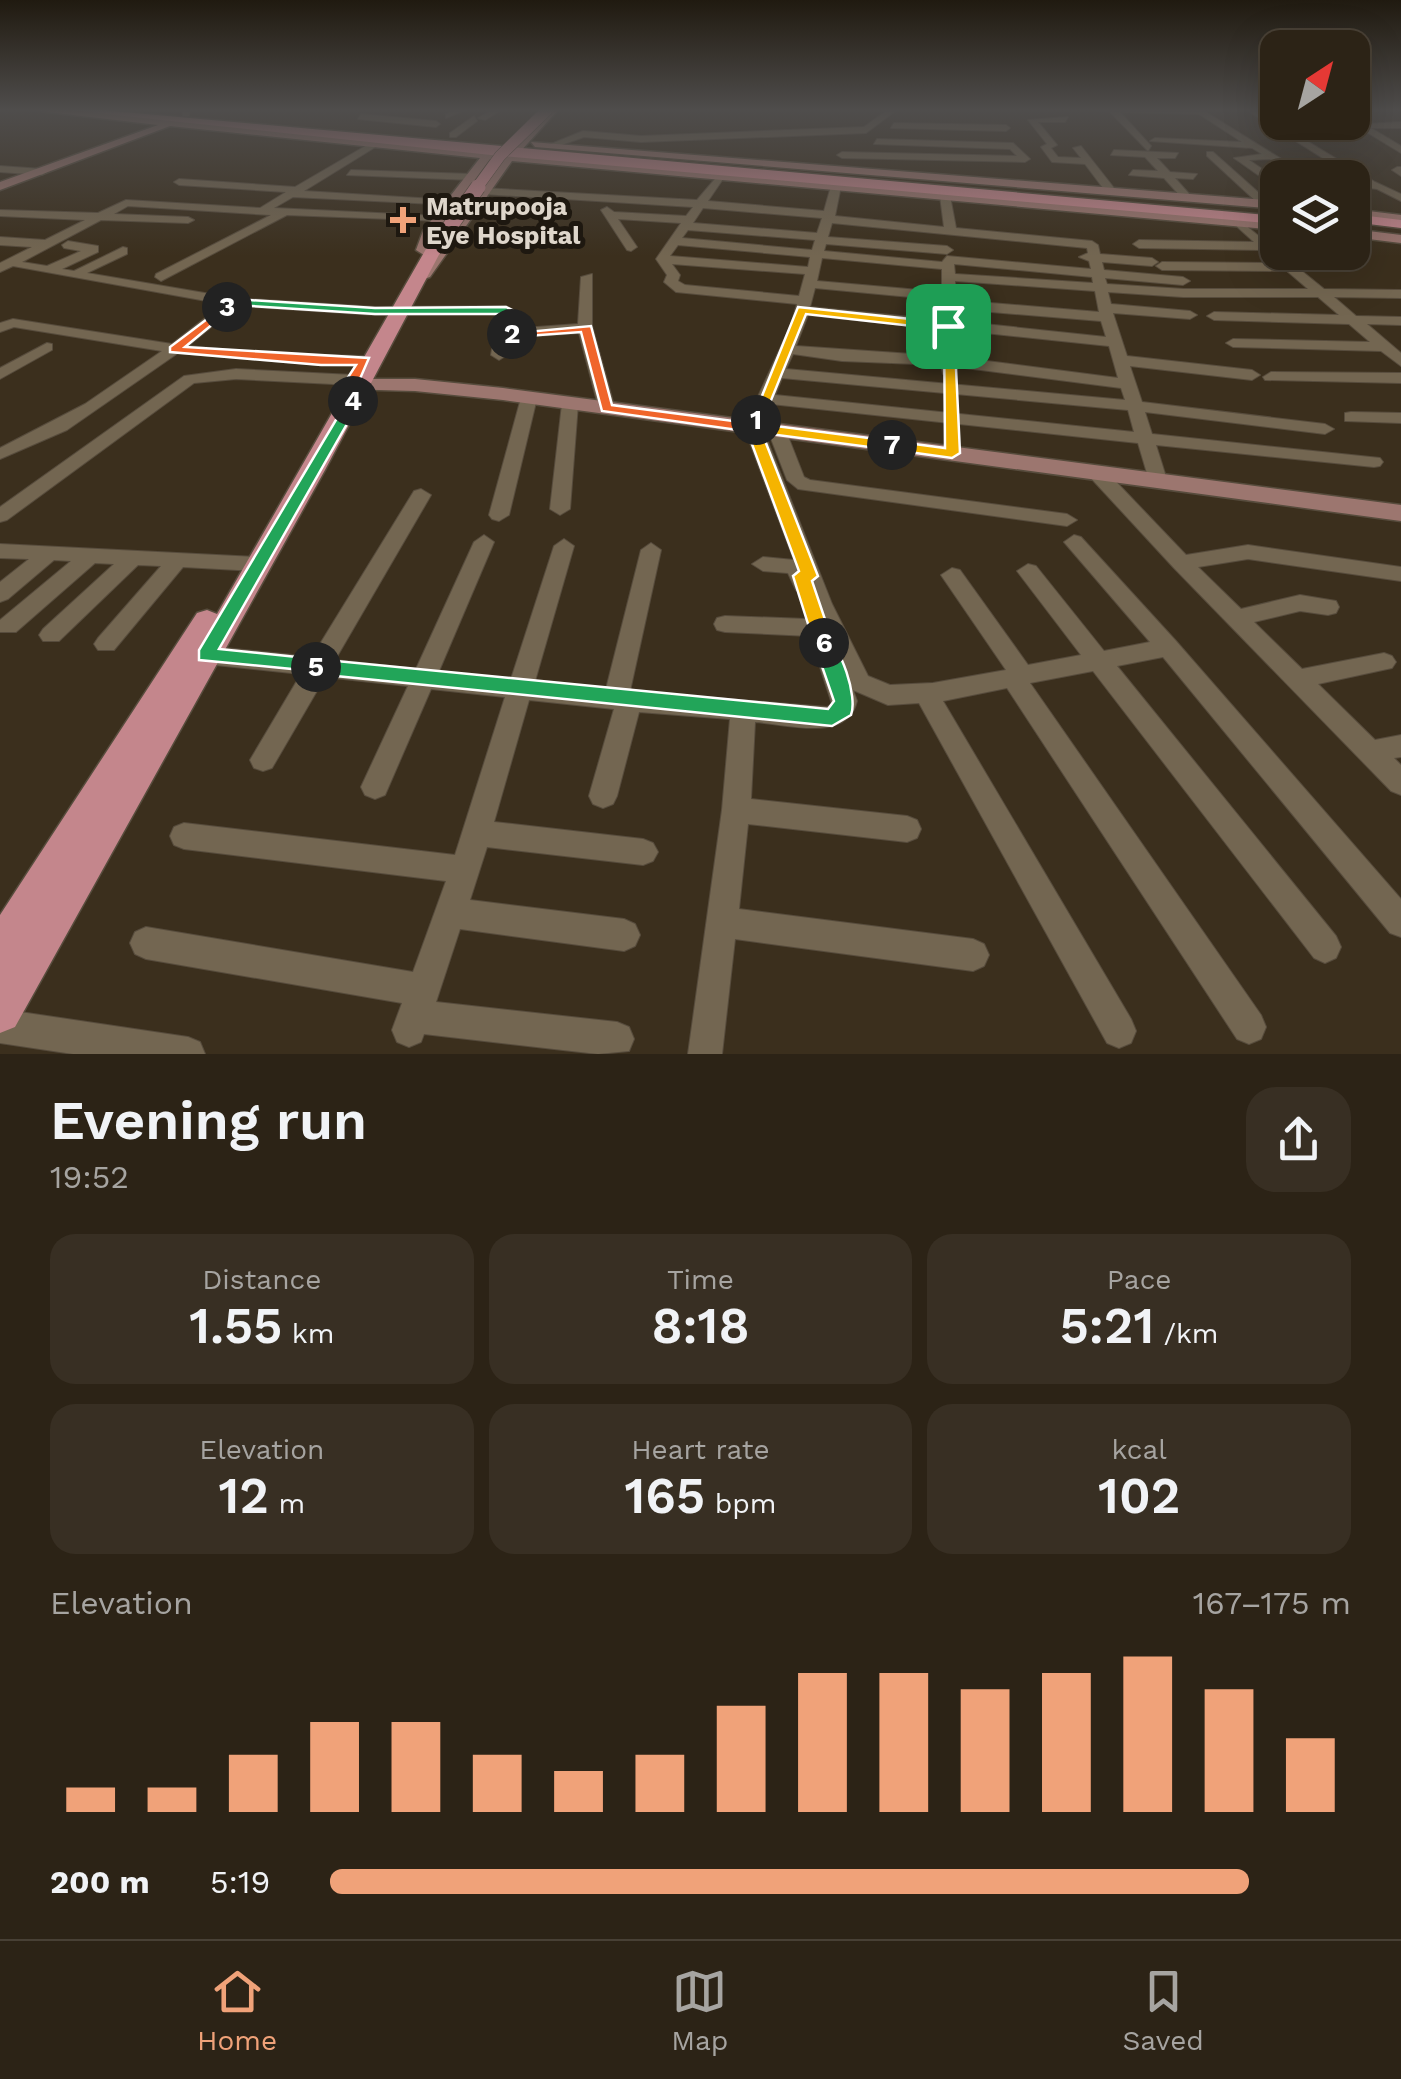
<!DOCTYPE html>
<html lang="en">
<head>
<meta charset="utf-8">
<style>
  :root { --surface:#2c2316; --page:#382f23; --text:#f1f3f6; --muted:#a6a4a1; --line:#484035; --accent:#f0a279 }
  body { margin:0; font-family:"Work Sans",sans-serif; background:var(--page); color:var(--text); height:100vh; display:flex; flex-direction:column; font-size:38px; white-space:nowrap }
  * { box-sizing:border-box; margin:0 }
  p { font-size:32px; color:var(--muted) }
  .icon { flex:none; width:55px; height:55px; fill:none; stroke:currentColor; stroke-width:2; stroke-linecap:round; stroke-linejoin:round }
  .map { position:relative; height:1054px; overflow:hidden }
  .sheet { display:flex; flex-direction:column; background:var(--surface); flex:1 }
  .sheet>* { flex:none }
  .needle { width:65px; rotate:36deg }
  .buttons { position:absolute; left:1260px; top:30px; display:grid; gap:20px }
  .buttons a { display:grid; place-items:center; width:110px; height:110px; border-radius:20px; background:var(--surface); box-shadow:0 10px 40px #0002,0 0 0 2px var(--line); font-size:50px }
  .pin { position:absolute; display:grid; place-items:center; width:85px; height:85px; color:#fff; margin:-42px; border-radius:20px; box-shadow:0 5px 15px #0006 }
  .km { position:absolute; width:50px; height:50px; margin:-25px; border-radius:50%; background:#222; color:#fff; font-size:28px; line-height:50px; text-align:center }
  .round { display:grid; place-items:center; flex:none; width:105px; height:105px; border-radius:30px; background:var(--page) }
  .headline { display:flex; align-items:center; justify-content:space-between; height:170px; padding:0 50px }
  h1 { font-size:55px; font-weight:600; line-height:75px }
  .figures { display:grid; grid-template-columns:repeat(3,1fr); gap:15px; height:170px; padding:10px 50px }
  .figures div { display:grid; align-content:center; border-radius:25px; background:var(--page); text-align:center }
  .figures b { font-size:50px; font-weight:600 }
  .figures small { font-size:28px; font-weight:400 }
  .figures p { font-size:28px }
  .chart { height:280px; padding:20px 50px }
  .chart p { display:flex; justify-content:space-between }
  .chart svg { width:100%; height:180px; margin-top:10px; stroke:var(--accent); stroke-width:6 }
  ul { padding:0 50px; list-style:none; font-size:32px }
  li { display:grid; grid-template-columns:160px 120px 1fr; align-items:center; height:75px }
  li i { height:25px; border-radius:12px; background:var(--accent) }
  .tab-bar { display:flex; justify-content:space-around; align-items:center; height:140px; border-top:2px solid var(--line); background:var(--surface); font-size:28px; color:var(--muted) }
  .tab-bar a { display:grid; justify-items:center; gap:5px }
  .tab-bar .selected { color:var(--accent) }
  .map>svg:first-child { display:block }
</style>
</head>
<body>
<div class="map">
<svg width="1401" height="1054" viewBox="0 0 1401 1054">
  <rect width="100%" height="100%" fill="#3b2f1d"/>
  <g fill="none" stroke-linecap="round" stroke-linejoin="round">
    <defs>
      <path id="street" d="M182,109H190L189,116H183Z
        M457,109H467L446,118V114Z
        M494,109H503L485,120L478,118Z
        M889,109H898L866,133L641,142L584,137L556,147L551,144L583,131L641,136L864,127Z
        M1089,109H1201L1312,178H1299L1270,159L1249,160L1268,173L1286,178H1278V180L1261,177L1234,158L1262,154L1252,148L1150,141L1155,138L1242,142L1199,114L1120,112L1151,146L1148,151L1110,112Z
        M1245,109H1254L1375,182L1401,194V201L1377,189L1355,186L1359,181Z
        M361,114L436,121L440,124L436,127L358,119Z
        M474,116L477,121L456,137H450V133Z
        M1068,117L1065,122H1038L1057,145L1051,148L1058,157L1081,158L1073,148L1081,146L1114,188V192H1106L1085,164L1052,162L1041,147L1047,144L1028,120Z
        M1352,118L1365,124L1401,122V128H1371L1401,146V153L1350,122Z
        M894,123L1006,125L1010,128L1006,131L891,128Z
        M877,139L1013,143L1030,159L1025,162L842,158L837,155L842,152L1017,156L1010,149L874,144Z
        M374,141L377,146L304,191L451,200L455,201V205L293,197L274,208L439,216L443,217V221L287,215L161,281L155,277L156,274L271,215L128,206L114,214L188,217L194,220L188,223L101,220L22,262L47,266L81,251L64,248L62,245L68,241L98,246V252L62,269L74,271L123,247L127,248V254L87,273L234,298L375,307L506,306L513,310L510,329L578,324L581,277L592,274V326L615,409L613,413H601L599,409L579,333L509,338L507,355L499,360L491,355L498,314L375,315L237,306L188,346L276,354L364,356L372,361L364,366L320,365L178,353L67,430L0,459V448L85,404L162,351L14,327L0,332V323L13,319L172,344L223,304L13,266L0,272V263L32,247L0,245V237L45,240L85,220L0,216V210L98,213L126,200L260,208L286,192L179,185L174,182L179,179L295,187Z
        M1114,150L1178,153L1175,158H1157L1170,172L1197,174L1193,179L1175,178L1191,196L1182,198L1164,178L1129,175L1133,170L1158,171L1145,157L1111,155Z
        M1207,152H1213L1268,201V205H1260L1207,156Z
        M0,166L42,169L47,172L42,175L0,172Z
        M1397,167H1401V176L1392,170Z
        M351,170L472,174L477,177L472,180L347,175Z
        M720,173L725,176L708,201L824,211L831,186L836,183L841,186L835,216L944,227L940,196L945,193L950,196L956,228L1092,241L1098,245L1100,254L1152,258L1158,262L1152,266L1102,262L1104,270L1183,277L1190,281L1183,285L1105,278L1107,284L1184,289H1308L1287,271L1162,270L1156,266L1162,262L1279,263L1263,250L1139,248L1133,244L1139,240L1254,242L1233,223L1239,220L1324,289L1401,290V298L1334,297L1356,316L1401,317V325L1367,324L1401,353V366L1381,351L1233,347L1226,343L1233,339L1370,342L1349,324L1214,320L1207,316L1214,312L1339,315L1318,297H1183L1108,292L1111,304L1190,311L1197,315L1190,319L1113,313L1127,356L1252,370L1260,375L1252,380L1130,366L1142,402L1325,424L1334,429L1325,434L1145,412L1152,434L1380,458L1383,462L1380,466L1374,467L1156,445L1167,480L1158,486L1149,480L1138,443L771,404L762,427L832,604L868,676L890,685L933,683L1006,670L941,575L952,568L960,570L1028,665L1081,655L1017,571L1028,564L1036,566L1104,651L1150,642L1064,542L1074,535L1081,537L1176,641L1401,899V937L1390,933L1163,657L1117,666L1336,936L1341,947L1336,958L1325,963L1314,958L1093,671L1030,683L1261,1015L1266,1027L1261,1039L1249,1044L1237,1039L1007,688L943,701L1131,1019L1136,1031L1131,1043L1119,1048L1107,1043L919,703L888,705L853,690L857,701C847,743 787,724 755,722L751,799L907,816L917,820L921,829L917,838L907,842L748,824L739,909L973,939L984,944L989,955L984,966L973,971L735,939L722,1054H688L722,810L730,719L639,712L617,796L613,804L603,808L593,804L589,796L614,709L529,700L494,822L643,839L653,843L658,852L653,861L643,865L487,847L470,900L624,919L635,924L640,935L635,946L624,951L460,929L436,1002L617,1022L629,1027L634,1039L629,1051L598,1054L424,1034L421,1042L409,1047L397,1042L392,1030L402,1003L146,959L135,954L130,943L135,932L146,927L413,972L446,881L184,849L174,845L170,836L174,827L184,823L455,855L505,697L431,689L385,795L375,799L365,795L361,787L408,686L325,677L272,768L263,771L254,768L250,760L301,674L206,664L198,661L194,655L198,649L206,646L312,657L414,491L421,489L431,495L335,660L416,669L474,542L484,535L494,542L439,671L511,679L554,546L564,539L574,546L535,681L606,689L641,550L651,543L661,550L630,691L827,707L832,704L810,636L725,632L717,630L714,624L717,618L725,616L806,619L815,614L805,592L796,590L788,573L763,571L752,564L763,557L794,560L744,427L791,325L797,304L676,292L664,282L667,275L656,259L681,223L618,219L637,247L631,251L627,250L601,210L607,207L614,212L686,216L693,207L483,194L478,191L483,188L697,200ZM703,208L822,218L817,233L693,223ZM832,223L1087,248L1088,253L1079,257L1089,261L1091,269L947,256L942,262L824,251L826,244L947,254L953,250L947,246L828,237ZM688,230L815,240L812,250L682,238ZM678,245L810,257L808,267L670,256ZM822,258L942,269V292L817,281ZM672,264L805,274L799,296L685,285L678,281L680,275ZM954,264L1092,277L1093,283L955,274ZM955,281L1095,291L1099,312L955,300ZM815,288L942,300L941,320L810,307ZM955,309L1101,321L1106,337L956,321ZM808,315L941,329V356L796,346ZM956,330L1109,346L1118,378L956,357ZM793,354L842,361L941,365L943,374H955L957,367L1121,388L1125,400L786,369ZM782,378L1128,410L1134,432L775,395Z
        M47,343L52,344V350L0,379V368Z
        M236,369L353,375L361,380L353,385L236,379L194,383L7,520L0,522V507L184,376Z
        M1271,372L1401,373V383L1265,380L1263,377Z
        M529,393L537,398L509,515L499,521L492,519L489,515L521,398Z
        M570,399L578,404L570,509L560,515L550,509L562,404Z
        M1351,412L1401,413V423L1345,421V413Z
        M777,426L786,431L804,477L810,480L1067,514L1077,520L1067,526L798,489L787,480L768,431Z
        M1096,466L1103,468L1186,555L1248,545L1401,567V581L1248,559L1198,567L1241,609L1300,595L1336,601L1339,607L1336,613L1328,615L1300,611L1254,622L1302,669L1384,653L1392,656L1396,662L1392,668L1318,684L1375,740L1401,735V757L1394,758L1401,765V795L1391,791L1174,568L1089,476L1087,472Z
        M0,544L258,557L269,564L258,571L183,567L114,650H98L94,644L98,638L161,566L138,565L59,641H43L39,635L43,629L114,564L95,563L16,632H0V620L71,561L54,560L8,599L0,602V582L29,559L0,558Z
        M0,1009L188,1037L200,1042L205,1054H73L0,1043Z"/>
      <path id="secondary" d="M22,109H55L506,153L549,109H559L518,154L1278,222V230L512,161L430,277L424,279L416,274L500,160L490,159L435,234L429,253L424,255L416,250L423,231L480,158L170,126L0,190V182L158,125Z
        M531,142L1278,201V209L535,147Z
        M1352,209L1401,215V223L1352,217Z
        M1352,229L1401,235V243L1352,237Z
        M350,379H415L503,388L1401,505V521L503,400L415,391L343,389L340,385Z"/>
      <path id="primary" d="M58,109H90L1278,216V224L491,155Z
        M1352,214L1401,220V228L1352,222Z
        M434,244L442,249L325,470L15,1027L0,1033V915L197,613L207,610L217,614L426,249Z"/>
    </defs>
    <use href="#street" stroke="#574c3d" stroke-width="2"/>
    <use href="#secondary" stroke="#574c3d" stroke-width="3"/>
    <use href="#primary" stroke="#574c3d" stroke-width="3"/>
    <use href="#street" fill="#736651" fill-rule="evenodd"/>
    <use href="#secondary" fill="#9c766f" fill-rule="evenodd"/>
    <use href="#primary" fill="#c4868c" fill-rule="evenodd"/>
    <defs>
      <path id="primary-bridge-far1" d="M476,189L500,156L548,109"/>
      <path id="primary-bridge" d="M434,249L478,187"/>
    </defs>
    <use href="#primary-bridge-far1" stroke="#574c3d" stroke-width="12" stroke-linecap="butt"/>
    <use href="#primary-bridge" stroke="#574c3d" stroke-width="16" stroke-linecap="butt"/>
    <use href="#primary-bridge-far1" stroke="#c4868c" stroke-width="11"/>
    <use href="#primary-bridge" stroke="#c4868c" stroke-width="15"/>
  </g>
  <linearGradient id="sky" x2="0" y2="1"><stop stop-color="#201a10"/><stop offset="0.43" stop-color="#4f4d4c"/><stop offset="1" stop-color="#4f4d4c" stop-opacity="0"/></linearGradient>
  <rect width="1401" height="256" fill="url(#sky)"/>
  <path fill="#f5b400" stroke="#fff" stroke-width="2.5" d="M798,307L948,323L954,326L948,330L806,314L763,420L751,423Z"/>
  <path fill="#f0652b" stroke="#fff" stroke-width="2.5" d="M591,326L612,405L748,423L756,416L763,420L752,432L602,411L581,332L512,337L506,334Z"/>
  <path fill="#22a559" stroke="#fff" stroke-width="2.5" d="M234,299L375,308L506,307L512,310L507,330L518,334L496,337L500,314H375L236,305L223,309V305Z"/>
  <path fill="#f0652b" stroke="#fff" stroke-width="2.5" d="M227,304L231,309L185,347L369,358L359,381L369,385L358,404H349L354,389L343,385L356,365H321L170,352V347Z"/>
  <path fill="#22a559" stroke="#fff" stroke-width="2.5" d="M349,398L360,401L219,649L316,659L323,662V672L199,660V650Z"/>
  <path fill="#22a559" stroke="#fff" stroke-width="2.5" d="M824,636C841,645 858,697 851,715L832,726L316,674L307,667L316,659L828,709L834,701L814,643Z"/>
  <path fill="#f5b400" stroke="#fff" stroke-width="2.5" d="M752,423L892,441L899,445L892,450L762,433L818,576L812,581L833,643L831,648H817L814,643L793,576L799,571L746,428Z"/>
  <path fill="#f5b400" stroke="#fff" stroke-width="2.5" d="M944,324L954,326L960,453L952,458L887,449L884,445L892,441L945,448Z"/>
  <path fill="#f0a279" stroke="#1e1810" stroke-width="4" d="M398 205h10v10h10v10h-10v10h-10v-10h-10v-10h10z"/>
  <g text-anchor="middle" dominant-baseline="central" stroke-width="10" stroke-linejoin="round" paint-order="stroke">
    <g font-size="25" font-weight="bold" fill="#ded6cb" stroke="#1e1810" text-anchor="start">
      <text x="426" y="206">Matrupooja<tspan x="426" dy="29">Eye Hospital</tspan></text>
    </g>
  </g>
</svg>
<div class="buttons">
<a><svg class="needle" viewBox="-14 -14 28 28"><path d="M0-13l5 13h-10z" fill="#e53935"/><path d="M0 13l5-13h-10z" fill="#a6a4a1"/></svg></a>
<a><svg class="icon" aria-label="layers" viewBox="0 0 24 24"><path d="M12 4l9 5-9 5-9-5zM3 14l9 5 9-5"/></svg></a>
</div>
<div class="pin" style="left:948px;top:326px;background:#1e9e55"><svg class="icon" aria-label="arrive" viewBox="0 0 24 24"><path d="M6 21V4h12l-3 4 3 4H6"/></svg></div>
<b class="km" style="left:756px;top:420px">1</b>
<b class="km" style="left:512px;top:334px">2</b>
<b class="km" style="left:227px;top:307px">3</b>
<b class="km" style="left:353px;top:401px">4</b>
<b class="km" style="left:316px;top:667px">5</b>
<b class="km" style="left:824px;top:643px">6</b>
<b class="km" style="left:892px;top:445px">7</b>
</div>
<section class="sheet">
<div class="headline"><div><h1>Evening run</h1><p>19:52</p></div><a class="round"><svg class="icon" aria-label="share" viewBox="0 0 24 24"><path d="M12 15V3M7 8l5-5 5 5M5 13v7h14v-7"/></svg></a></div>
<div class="figures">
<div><p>Distance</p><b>1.55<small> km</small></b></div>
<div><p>Time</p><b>8:18</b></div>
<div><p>Pace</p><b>5:21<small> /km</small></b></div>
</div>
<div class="figures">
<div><p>Elevation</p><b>12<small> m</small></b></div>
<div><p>Heart rate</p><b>165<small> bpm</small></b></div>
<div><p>kcal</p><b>102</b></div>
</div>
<div class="chart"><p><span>Elevation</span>167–175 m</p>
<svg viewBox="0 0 160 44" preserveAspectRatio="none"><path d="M5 44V38M15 44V38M25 44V30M35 44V22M45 44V22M55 44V30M65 44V34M75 44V30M85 44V18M95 44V10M105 44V10M115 44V14M125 44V10M135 44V6M145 44V14M155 44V26"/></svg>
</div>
<ul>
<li><b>200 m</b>5:19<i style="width:90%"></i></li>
</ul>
</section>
<nav class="tab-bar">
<a class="selected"><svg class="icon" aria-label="home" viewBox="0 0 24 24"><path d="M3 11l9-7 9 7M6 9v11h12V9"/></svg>Home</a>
<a><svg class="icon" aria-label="map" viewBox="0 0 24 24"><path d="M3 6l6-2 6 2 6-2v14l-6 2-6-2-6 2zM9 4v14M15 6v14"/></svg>Map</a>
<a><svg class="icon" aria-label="saved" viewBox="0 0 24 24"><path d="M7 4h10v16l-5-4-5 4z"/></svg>Saved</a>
</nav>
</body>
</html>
